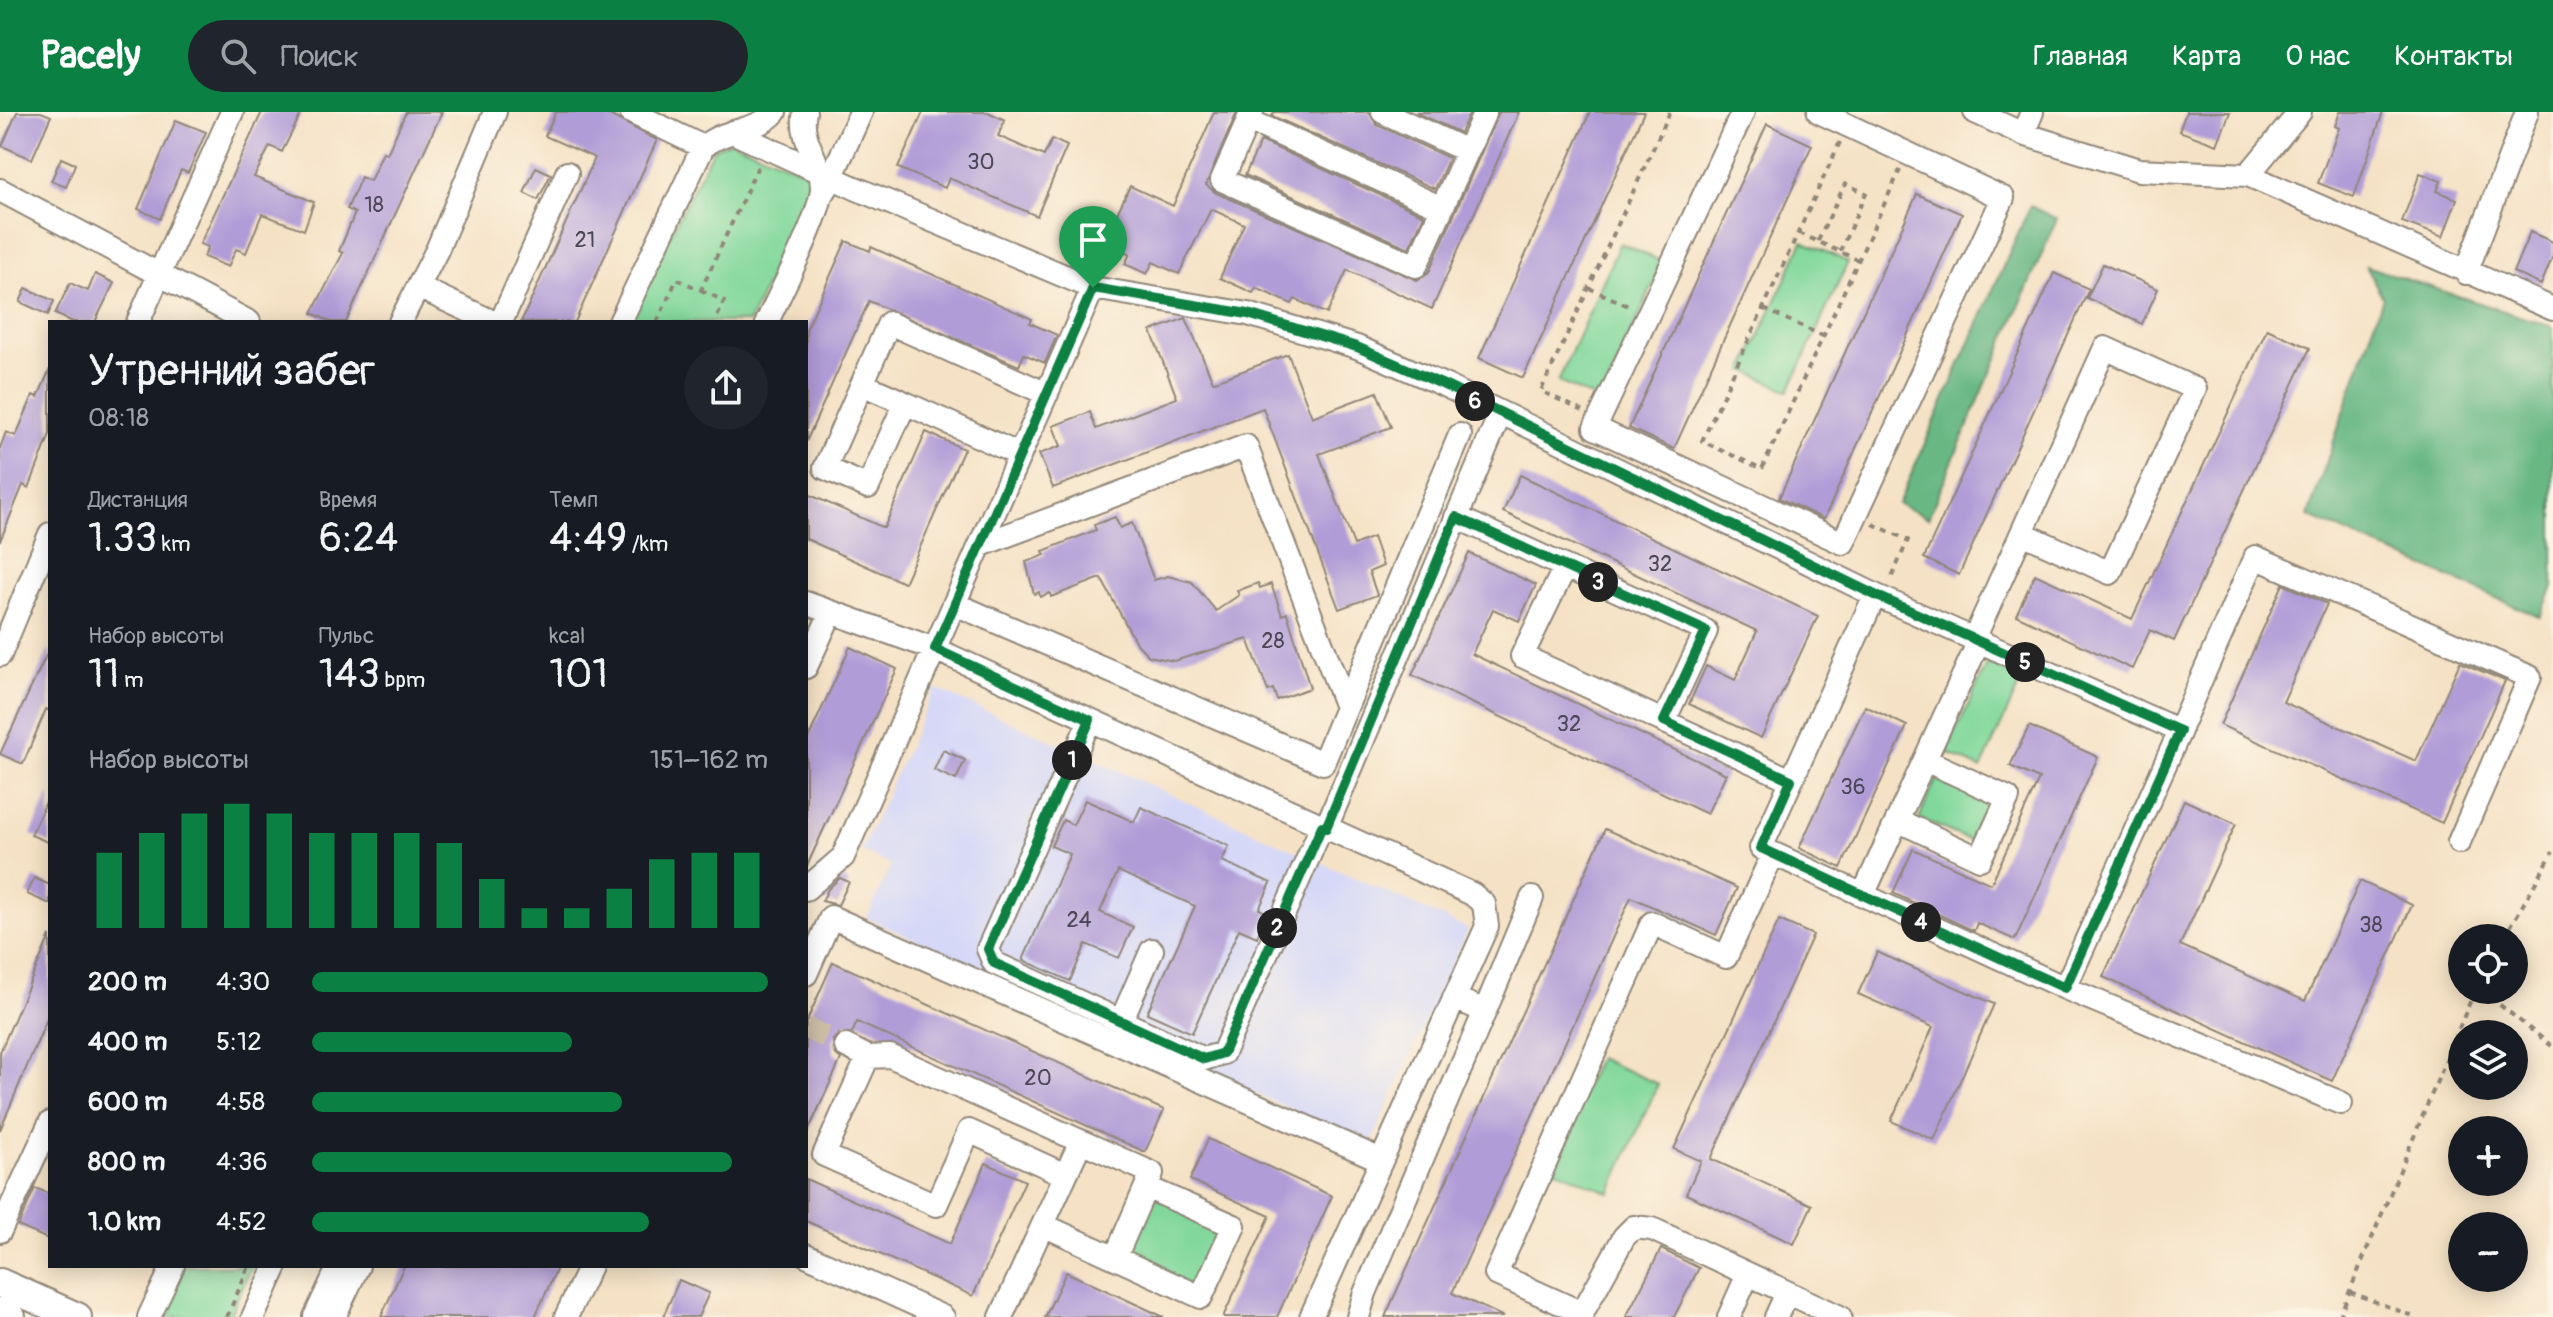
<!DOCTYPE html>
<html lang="ru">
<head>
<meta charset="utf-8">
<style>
  :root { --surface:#171b24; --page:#20242c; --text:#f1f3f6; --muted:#9ea1a6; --accent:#0b8043 }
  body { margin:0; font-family:Pangolin,sans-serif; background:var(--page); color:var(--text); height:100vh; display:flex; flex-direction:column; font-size:30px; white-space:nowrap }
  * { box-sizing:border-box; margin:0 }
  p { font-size:26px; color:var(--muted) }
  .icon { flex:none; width:44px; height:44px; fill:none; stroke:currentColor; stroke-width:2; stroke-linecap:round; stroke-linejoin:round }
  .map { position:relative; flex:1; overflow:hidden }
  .drawer { position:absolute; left:48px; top:208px; width:760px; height:948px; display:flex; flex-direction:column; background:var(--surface); border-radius:0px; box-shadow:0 4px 20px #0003 }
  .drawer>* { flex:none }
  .controls { position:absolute; left:2448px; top:812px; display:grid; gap:16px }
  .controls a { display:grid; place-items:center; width:80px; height:80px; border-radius:50%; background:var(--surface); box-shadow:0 4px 20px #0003; font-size:40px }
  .pin { position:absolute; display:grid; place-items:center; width:68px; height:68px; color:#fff; margin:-82px -34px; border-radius:50% 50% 50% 0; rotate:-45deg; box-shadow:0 0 8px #0007 }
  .pin .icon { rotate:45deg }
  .km { position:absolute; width:40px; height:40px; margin:-20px; border-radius:50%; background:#222; color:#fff; font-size:22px; line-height:40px; text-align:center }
  .round { display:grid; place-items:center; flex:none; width:84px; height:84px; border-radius:42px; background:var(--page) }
  .summary { display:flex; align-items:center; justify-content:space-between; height:136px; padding:0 40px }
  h1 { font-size:44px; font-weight:600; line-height:60px }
  .figures { display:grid; grid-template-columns:repeat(3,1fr); gap:12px; height:136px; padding:8px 40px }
  .figures div { display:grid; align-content:center }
  .figures b { font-size:40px; font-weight:600 }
  .figures small { font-size:22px; font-weight:400 }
  .figures p { font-size:22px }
  .chart { height:224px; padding:16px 40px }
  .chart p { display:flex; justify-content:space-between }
  .chart svg { width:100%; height:144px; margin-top:8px; stroke:var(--accent); stroke-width:6 }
  ul { padding:0 40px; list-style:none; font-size:26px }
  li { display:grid; grid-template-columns:128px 96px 1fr; align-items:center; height:60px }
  li i { height:20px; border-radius:10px; background:var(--accent) }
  header { display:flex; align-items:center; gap:48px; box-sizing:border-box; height:112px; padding:0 40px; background:var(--accent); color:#fff }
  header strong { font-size:38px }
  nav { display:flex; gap:44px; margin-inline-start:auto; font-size:28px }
  .search { width:560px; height:72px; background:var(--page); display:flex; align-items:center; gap:20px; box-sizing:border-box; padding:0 28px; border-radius:44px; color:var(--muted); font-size:30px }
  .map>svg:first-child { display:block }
</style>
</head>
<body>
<header>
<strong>Pacely</strong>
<div class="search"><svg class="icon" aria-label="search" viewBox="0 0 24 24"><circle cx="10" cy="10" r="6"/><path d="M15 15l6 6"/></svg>Поиск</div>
<nav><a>Главная</a><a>Карта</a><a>О нас</a><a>Контакты</a></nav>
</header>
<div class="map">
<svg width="2553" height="1205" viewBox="0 0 2553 1205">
  <rect width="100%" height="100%" fill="#fcf5e5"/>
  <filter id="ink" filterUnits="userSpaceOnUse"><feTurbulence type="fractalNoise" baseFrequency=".0125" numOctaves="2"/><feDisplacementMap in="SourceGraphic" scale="16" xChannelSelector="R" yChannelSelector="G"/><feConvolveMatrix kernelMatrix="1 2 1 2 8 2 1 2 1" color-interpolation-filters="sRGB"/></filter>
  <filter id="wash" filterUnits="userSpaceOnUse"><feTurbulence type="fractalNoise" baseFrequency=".006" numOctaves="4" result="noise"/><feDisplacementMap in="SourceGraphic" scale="32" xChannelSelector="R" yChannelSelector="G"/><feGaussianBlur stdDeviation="1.8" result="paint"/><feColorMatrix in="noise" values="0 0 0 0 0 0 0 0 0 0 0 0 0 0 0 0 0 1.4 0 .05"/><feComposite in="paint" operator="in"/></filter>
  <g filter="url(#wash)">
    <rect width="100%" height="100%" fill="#f5e2c6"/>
    <path fill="#d6d8f8" d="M935,576L1468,817L1370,1033L867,806L891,753L861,739Z"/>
    <path fill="#82d89c" stroke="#568264" stroke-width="2" d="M731,29L810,62L811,77L749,210H627L709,45L715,36Z
      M1803,129L1848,150L1789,279L1744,258Z
      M1620,131L1663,150L1601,289L1558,270Z
      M1988,551L2022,567L1981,657L1946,640Z
      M1936,668L1990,692L1973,730L1919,706Z
      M1598,946L1658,972L1610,1081L1550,1055Z
      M1148,1082L1228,1117L1199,1178L1121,1143Z
      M179,1154H252L229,1205H155Z"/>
    <path fill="#69b884" stroke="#4a7258" stroke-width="2" d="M2030,94L2057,107L1928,406L1898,392Z
      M2366,154L2553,215V475L2540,505L2308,404L2383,186Z"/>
    <g id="blocks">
      <path fill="#b09cd7" d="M17,0H41L51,4L32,47L2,34Z
        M262,0H302L282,40L270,34L254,65L314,90L304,118L262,102L246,141L236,137L228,155L204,145L208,135L200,132Z
        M406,0H442L346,210H331L312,201L343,141L339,139L355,101L347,97L361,65L370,69L383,40L387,42Z
        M556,0H604L657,28L575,210H521L595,46L545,24Z
        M923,0H988L1005,8L998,24L1044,44L1052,27L1067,34L1037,104L949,66L945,76L898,56Z
        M1214,0H1237L1206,73L1216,81L1417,168L1429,160L1499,0H1519L1432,197L1347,158L1327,202L1295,187L1292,192L1256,176L1253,181L1220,166L1244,112L1211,97L1179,162L1153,150L1147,162L1125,152L1130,142L1104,129L1130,74L1173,94Z
        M1274,0H1369L1377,13L1449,46L1435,77L1272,4Z
        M1416,0H1470L1460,21Z
        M1590,0H1644L1523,266L1479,246Z
        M2186,0H2230L2217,33L2179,19Z
        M2340,0H2383L2354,85L2318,71L2339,16L2335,14Z
        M176,8L206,20L188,61L181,58L160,107L138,97Z
        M1767,12L1812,33L1674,337L1629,316Z
        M1261,29L1424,103L1409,136L1245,63Z
        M61,46L75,52L66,75L51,69Z
        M536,55L551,62L538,88L524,81Z
        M2420,61L2441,69L2437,79L2457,87L2443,125L2402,110Z
        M1917,82L1962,102L1824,407L1779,386Z
        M2530,120L2553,130V144L2541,173L2513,160Z
        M846,129L870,139L871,135L1032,207L1030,211L1057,223L1045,251L1024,242L1019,254L869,189L806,330V218Z
        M2103,152L2158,177L2142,212L2087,186Z
        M2054,161L2089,177L1959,463L1924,446Z
        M95,162L114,171L95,210H73L55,202L70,171L88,179Z
        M26,176L54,189L48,203L20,190Z
        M1186,206L1213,270L1288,242L1312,305L1377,280L1391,315L1319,342L1354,433L1373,425L1383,454L1369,460L1377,483L1339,497L1263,296L1053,376L1039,342L1061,334L1053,314L1090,300L1096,317L1177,286L1151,219Z
        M2267,217L2310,236L2174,529L2150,518L2132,557L2016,503L2035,462L2132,507Z
        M50,257V322L29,376L23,373L0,429V336L6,320L16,324L33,283L38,285Z
        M926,320L964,337L904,471L806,427V381L884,416Z
        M1520,363L1818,504L1761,626L1689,592L1706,554L1735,568L1757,519L1503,400Z
        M1115,405L1120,416L1132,411L1154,468L1168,464L1192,470L1216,499L1239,483L1237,479L1258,471L1260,476L1271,472L1282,503L1287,501L1310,576L1277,588L1273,577L1268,579L1248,527L1174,549L1149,544L1136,531L1101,466L1051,485L1050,481L1040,485L1039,480L1034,482L1026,450L1045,443L1043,439L1096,418L1094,413Z
        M1469,441L1536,473L1519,509L1493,497L1472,542L1726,662L1707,702L1412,563Z
        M2283,472L2327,492L2283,590L2416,649L2460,550L2505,569L2442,711L2220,613Z
        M50,535V599L46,597L23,652L0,642Z
        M850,535L897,557L806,756V631Z
        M1865,594L1907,614L1841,756L1799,736Z
        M2029,614L2098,645L2015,828L1977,811L1974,819L1893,781L1913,737L1991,772L2039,667L2010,654Z
        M943,638L965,648L956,668L934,658Z
        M50,681V731L31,723Z
        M1085,688L1134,710L1141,695L1229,734L1222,749L1271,771L1259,797L1268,801L1257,825L1239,817L1192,921L1147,901L1195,794L1118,759L1100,800L1133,815L1119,846L1086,832L1070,869L1023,848L1070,742L1051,734L1063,708L1073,713Z
        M2184,688L2236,712L2180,833L2305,889L2360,769L2412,793L2332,969L2103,865Z
        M1605,717L1737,776L1716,823L1631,785L1452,1181L1504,1205H1385Z
        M34,766L50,773V792L27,782Z
        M840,766L849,770L838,793L822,789L828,777Z
        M1779,808L1813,823L1711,1047L1812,1093L1794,1132L1686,1082L1701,1049L1674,1037Z
        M50,824V900L0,1018V940Z
        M1877,840L1994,892L1934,1028L1891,1009L1933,915L1858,882Z
        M833,850L1164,998L1145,1040L857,910L852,921L839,922L833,928L834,941L841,947L806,1024V911Z
        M1208,1027L1332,1084L1277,1205H1223L1270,1104L1190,1068Z
        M986,1051L1025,1069L973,1184L806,1109V1067L950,1132Z
        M35,1076L50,1082V1128L18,1114Z
        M1661,1137L1699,1156L1674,1205H1626Z
        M404,1154H558L535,1205H381Z
        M1066,1160L1164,1205H1045Z
        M679,1168L709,1181L698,1205H663Z"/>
    </g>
  </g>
  <g filter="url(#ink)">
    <use href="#blocks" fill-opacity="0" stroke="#908678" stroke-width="2"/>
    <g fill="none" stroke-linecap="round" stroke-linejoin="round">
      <path stroke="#cdbda7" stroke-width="22" stroke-dasharray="22 11" stroke-linecap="butt" d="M806,916L846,934"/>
      <defs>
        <path id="minor" d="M631,0L703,35
          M1252,0L1222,68L1416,154L1485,0
          M1383,0L1467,39
          M1743,0L1595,316L1843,431L2003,86L1819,0
          M1975,0L2023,22L2139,58L2248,63L2553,197
          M1248,8L1442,96
          M732,20L855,76L1093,176L1248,202L1357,235L1444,273L1875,483L2180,619L2065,876L1863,783
          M2023,22L2032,0
          M2248,63L2300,0
          M826,77L861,0
          M0,78L249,210
          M2466,161L2527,0
          M418,175L493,210
          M138,210L232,0
          M400,210L437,138L495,0
          M501,210L567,61
          M620,210L703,35C724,16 756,21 775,0
          M767,210C780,181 820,105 822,77C823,50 798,28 805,0
          M862,272L905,291
          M1020,343L905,291L868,375L825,356L889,211L1047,282
          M1456,405L1706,519L1664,609
          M981,433L1246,334L1346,595
          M1565,455L1522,544L1791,668
          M1875,483L1761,736L1863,783L1975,538L1974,527L2105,236L2195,277L2110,461L2022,421
          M806,491L935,537L1472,782L1484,792L1487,814L1311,1205
          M955,492L1323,651L1460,323
          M0,543L50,422
          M806,555L830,503
          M1090,608L988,837L994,851L1204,947L1223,941L1322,714
          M2179,618L2255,445L2530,565L2459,730
          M1897,708L1980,747L2008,686L1925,648
          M1326,716L1500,302
          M806,777L843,745L1093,176
          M806,862L831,805L1381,1048
          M2065,876L2341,991
          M1485,899L1532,786
          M1121,909L1152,838
          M846,934L868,945L890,944L1152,1061L1115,1146
          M868,945L824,1043L936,1093L969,1019L1065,1063
          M1043,1113L1201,1185L1234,1114L1146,1075
          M0,1119L50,1011
          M806,1143L943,1205
          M1582,1201L1496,1162L1652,811L1726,845L1773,742
          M149,1205L173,1154
          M253,1205L276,1154
          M315,1205L339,1154
          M334,1205L358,1154
          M566,1205L590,1154
          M1001,1205L1081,1029
          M1358,1205L1365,1181L1485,899L1454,886
          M1580,1205L1624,1125L1634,1115L1652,1117L1840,1205
          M1729,1205L1748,1162
          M1776,1205L1787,1181"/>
        <path id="major" d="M0,1171L77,1205
          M0,1200L11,1205"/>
      </defs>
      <use href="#minor" stroke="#908678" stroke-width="26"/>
      <use href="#major" stroke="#908678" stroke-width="32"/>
      <path stroke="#908678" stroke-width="4" stroke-dasharray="6 6" stroke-linecap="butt" d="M1840,30L1702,329L1762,357L1900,58
        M1799,121L1858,148
        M1818,129L1845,72L1866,81L1840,139
        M1589,176L1631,195
        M701,178L724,189L715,210
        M1764,197L1823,224
        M657,210L677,167L701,178L759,52
        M1583,299L1541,279L1670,0
        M1873,412L1908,428L1890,469
        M2504,826L2553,740
        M2481,878L2553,935
        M2350,1180L2415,1205
        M227,1205L249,1154
        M2339,1205L2475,878"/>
      <use href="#minor" stroke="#fff" stroke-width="22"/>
      <use href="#major" stroke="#fff" stroke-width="28"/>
    </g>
  </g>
  <g fill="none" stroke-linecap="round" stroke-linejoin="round" filter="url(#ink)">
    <defs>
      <path id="route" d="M1093,176L1248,202L1357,235L1444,273L1875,483L2180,619L2065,876L1761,736L1791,668L1664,609L1706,519L1456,405L1326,716L1322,714L1223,941L1204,947L994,851L988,837L1090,608L935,537Z"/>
    </defs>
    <use href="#route" stroke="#fff" stroke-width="16"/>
    <use href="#route" stroke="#0b8043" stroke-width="10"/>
  </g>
  <g text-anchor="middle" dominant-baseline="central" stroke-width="7" stroke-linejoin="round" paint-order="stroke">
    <g font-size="22" fill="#4c4756">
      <text x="981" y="50">30</text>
      <text x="374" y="93">18</text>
      <text x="585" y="128">21</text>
      <text x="1660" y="452">32</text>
      <text x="1273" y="529">28</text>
      <text x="1569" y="612">32</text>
      <text x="1853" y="675">36</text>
      <text x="1079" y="808">24</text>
      <text x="2371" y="813">38</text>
      <text x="1038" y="966">20</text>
    </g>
  </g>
</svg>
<div class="controls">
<a><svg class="icon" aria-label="locate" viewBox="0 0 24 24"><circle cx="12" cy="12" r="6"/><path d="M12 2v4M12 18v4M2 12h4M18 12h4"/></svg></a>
<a><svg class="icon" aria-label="layers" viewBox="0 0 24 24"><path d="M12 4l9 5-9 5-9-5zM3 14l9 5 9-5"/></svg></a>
<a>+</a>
<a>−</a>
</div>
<div class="pin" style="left:1093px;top:176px;background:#1e9e55"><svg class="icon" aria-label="arrive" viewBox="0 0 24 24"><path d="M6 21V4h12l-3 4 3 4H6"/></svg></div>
<b class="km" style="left:1072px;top:648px">1</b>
<b class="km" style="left:1277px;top:816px">2</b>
<b class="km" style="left:1598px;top:470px">3</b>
<b class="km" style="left:1921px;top:810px">4</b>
<b class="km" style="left:2025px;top:550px">5</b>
<b class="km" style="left:1475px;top:289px">6</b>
<section class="drawer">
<div class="summary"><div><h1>Утренний забег</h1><p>08:18</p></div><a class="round"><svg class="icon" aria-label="share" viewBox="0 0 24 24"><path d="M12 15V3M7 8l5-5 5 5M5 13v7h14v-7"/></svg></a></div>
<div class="figures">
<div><p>Дистанция</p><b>1.33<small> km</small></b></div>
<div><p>Время</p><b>6:24</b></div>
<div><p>Темп</p><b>4:49<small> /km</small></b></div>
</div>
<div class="figures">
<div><p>Набор высоты</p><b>11<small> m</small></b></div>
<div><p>Пульс</p><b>143<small> bpm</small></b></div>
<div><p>kcal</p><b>101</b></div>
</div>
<div class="chart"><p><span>Набор высоты</span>151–162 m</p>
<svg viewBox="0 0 160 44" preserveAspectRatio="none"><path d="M5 44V21M15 44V15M25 44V9M35 44V6M45 44V9M55 44V15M65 44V15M75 44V15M85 44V18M95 44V29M105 44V38M115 44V38M125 44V32M135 44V23M145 44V21M155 44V21"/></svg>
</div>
<ul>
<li><b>200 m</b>4:30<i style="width:100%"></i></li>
<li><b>400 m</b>5:12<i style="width:57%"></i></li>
<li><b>600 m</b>4:58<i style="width:68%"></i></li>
<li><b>800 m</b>4:36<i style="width:92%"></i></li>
<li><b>1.0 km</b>4:52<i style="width:74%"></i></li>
</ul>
</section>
</div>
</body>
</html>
